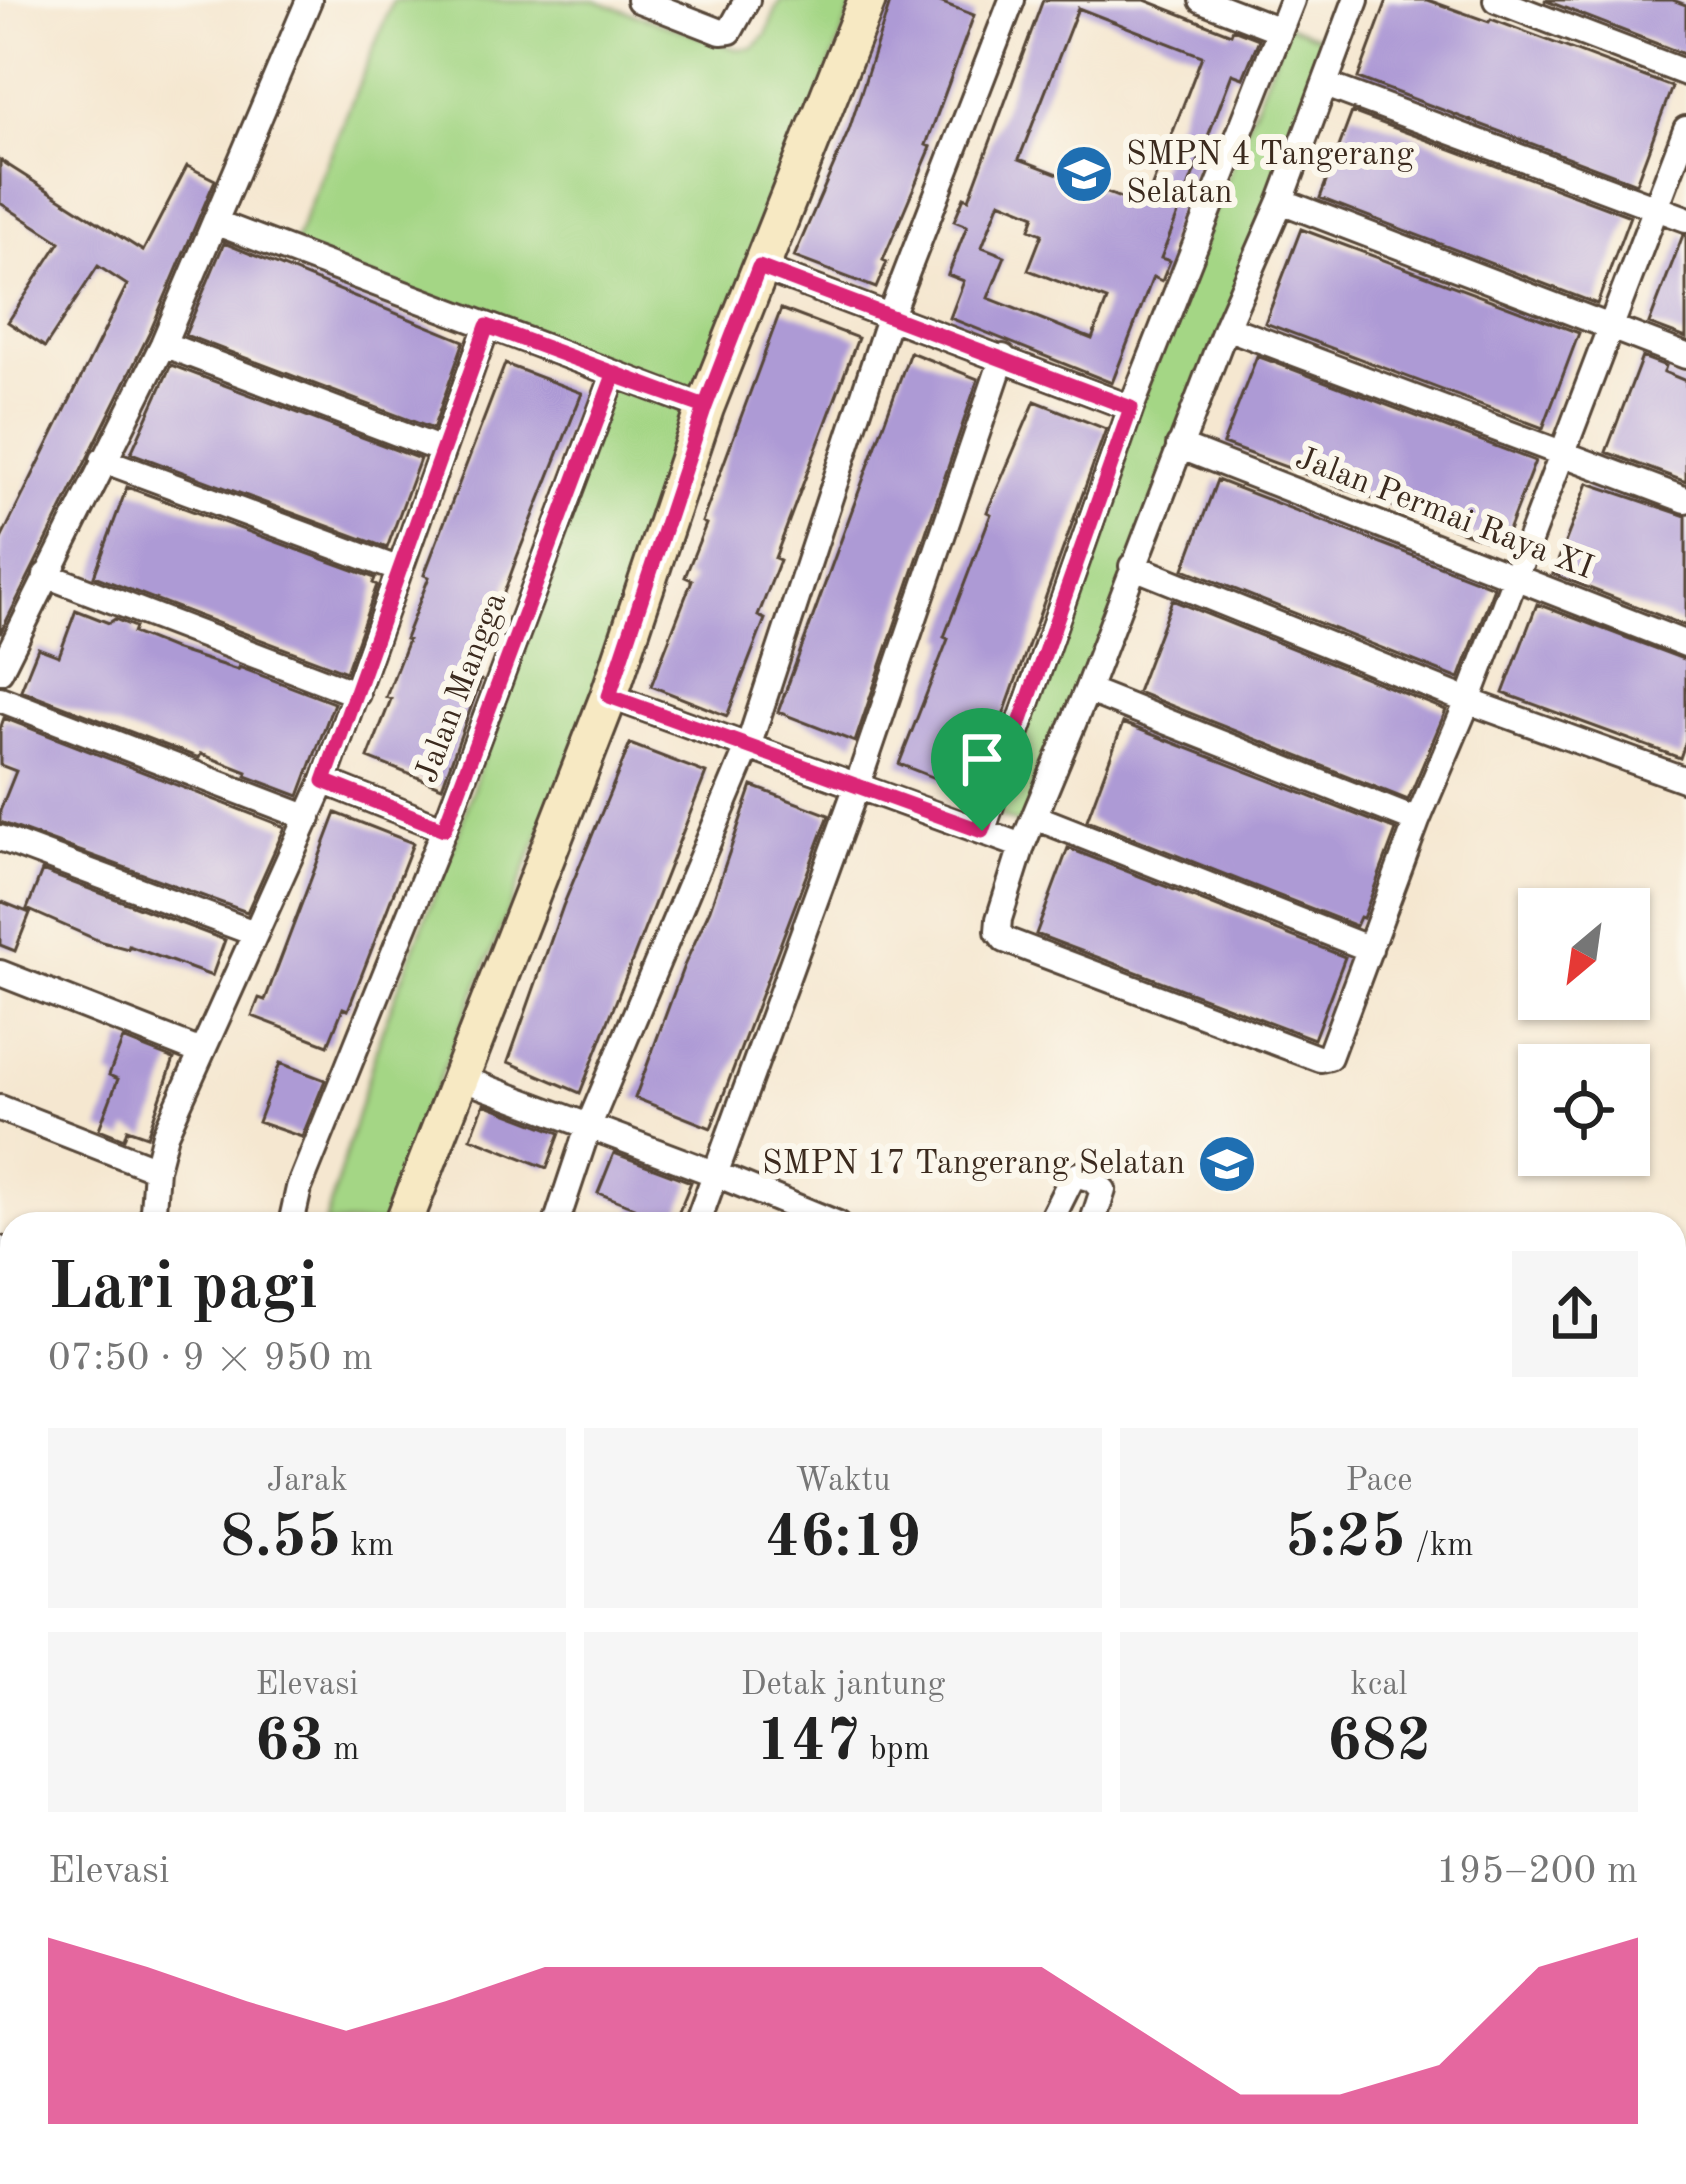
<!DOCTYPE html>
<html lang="id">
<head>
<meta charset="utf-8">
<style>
  :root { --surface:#fff; --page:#f6f6f6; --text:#222; --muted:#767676; --accent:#db2777 }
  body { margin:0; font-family:"Old Standard TT",serif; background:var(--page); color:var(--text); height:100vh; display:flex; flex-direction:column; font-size:45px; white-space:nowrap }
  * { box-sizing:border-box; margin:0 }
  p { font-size:39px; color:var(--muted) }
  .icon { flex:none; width:66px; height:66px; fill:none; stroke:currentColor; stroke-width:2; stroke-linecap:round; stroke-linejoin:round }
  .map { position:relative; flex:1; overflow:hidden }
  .details { position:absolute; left:0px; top:1212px; width:1686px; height:972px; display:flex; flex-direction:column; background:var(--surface); border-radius:36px 36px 0 0; box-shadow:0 3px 9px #0004 }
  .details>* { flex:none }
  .needle { width:78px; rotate:209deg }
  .buttons { position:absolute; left:1518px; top:888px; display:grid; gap:24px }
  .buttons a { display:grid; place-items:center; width:132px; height:132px; border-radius:0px; background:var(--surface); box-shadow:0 3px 9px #0004; font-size:60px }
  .pin { position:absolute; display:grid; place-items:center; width:102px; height:102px; color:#fff; margin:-123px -51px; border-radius:50% 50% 50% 0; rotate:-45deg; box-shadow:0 0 12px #0007 }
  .pin .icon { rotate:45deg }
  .round { display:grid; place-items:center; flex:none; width:126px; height:126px; border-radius:0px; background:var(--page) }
  .headline { display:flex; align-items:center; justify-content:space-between; height:204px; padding:0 48px }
  h1 { font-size:66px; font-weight:700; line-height:90px }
  .metrics { display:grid; grid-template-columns:repeat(3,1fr); gap:18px; height:204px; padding:12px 48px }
  .metrics div { display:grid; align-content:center; border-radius:0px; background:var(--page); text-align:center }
  .metrics b { font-size:60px; font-weight:700 }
  .metrics small { font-size:33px; font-weight:400 }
  .metrics p { font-size:33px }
  .chart { height:336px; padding:24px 48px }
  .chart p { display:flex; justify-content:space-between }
  .chart svg { width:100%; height:216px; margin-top:12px; fill:var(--accent); opacity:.7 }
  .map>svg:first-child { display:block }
</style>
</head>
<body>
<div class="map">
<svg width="1686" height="2184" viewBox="0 0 1686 2184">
  <rect width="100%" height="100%" fill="#fbf7ec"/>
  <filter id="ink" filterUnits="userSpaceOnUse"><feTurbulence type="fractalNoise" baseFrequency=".00833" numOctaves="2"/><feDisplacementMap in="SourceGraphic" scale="24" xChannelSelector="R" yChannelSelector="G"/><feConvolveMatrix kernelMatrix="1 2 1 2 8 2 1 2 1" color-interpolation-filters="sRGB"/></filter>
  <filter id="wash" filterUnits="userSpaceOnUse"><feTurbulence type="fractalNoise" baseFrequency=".004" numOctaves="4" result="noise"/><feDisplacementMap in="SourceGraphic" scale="48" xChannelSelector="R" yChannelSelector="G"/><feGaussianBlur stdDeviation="2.7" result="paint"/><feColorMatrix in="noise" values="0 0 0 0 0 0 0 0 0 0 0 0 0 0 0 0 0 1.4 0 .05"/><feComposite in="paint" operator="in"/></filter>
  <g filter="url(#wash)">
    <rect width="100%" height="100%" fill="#f5e7d0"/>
    <path fill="#a4d685" stroke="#708052" stroke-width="3" d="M393,0H594L736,49L753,48L766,35L780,0H855L600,686L440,1078L391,1224H325L381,1033L457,836L610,370L292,249Z
      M1287,25L1338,44L1040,832L993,814L1135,411Z
      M480,2172H554L556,2184H482Z"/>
    <g id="blocks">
      <path fill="#ad9ad5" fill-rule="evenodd" d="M891,0H935L974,15L926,145L931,147L883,260L887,262L876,288L794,257L849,130Z
        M1043,0H1145L1231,34L1233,29L1259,39L1243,78L1232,74L1161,258L1170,261L1162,281L1153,277L1112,383L950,318L964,281L948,275L967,226L954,221L964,197L969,199ZM1078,8L1202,56L1144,207L1019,159ZM1000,201L1035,215L1030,229L1042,234L1028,270L1107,300L1092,339L988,298L1005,256L982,247Z
        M1387,0H1428L1489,22L1491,19L1672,87L1636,183L1358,78Z
        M1544,0H1673L1686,5V55Z
        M1352,112L1630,216L1597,304L1320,198Z
        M0,160L143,251L187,166L215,180L150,332L0,634V541L127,285L98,266L45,347L8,322L60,242L0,203Z
        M1301,229L1579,333L1543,428L1265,323Z
        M1683,235H1686V338L1649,324Z
        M224,243L464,341L433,429L185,335Z
        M781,309L858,338L775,558L780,560L758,616L765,619L727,716L651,686L692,580L685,577L706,524L702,522Z
        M910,352L978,379L855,742L778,712Z
        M1257,356L1535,461L1502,546L1223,444Z
        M1642,357L1666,366L1664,372L1686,381V482L1606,452Z
        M505,364L582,393L517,557L494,620L500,622L477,678L481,680L442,787L368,758L391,699L386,697L408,640L405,639L429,577L424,575Z
        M171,365L420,459L387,548L131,453Z
        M1035,401L1106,429L975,794L899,764L948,639L944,637L991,514L987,512Z
        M1217,480L1494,587L1459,679L1184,569Z
        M1588,483L1686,516V626L1553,574Z
        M127,487L375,578L373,583L377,585L346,672L94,576Z
        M1172,600L1446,710L1408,800L1137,692Z
        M1537,604L1686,660V741L1680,758L1503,693Z
        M76,610L109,623L115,619L135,627L133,633L173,649L238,670L239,667L334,703L299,796L246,776L247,772L201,754L199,758L21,690L38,648L59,656Z
        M4,718L285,827L247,912L0,822V811L16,771L0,765V729Z
        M1123,723L1396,830L1363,918L1360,917L1356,926L1087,820Z
        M630,744L706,773L580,1093L508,1062L563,906Z
        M752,786L829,815L711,1128L635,1098L683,968L710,909Z
        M336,813L413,843L348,1010L343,1008L328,1045L252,1016L259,998L265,1000Z
        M1068,848L1345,957L1314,1039L1036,934Z
        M42,871L225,940L212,976L129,946L128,949L102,942L27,909Z
        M0,901L30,913L15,951L0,945Z
        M123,1039L174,1059L147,1136L127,1129L124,1139L99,1129L118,1079L109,1075Z
        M280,1063L325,1080L302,1137L258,1122Z
        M484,1104L560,1133L547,1168L471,1138Z
        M614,1153L691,1182L674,1224H628L634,1207L598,1193Z"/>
    </g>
  </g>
  <g filter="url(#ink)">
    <use href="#blocks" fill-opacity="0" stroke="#574639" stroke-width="3"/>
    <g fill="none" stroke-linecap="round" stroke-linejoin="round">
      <defs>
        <path id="street" d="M639,0L721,32L730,31L747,0
          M1202,0L1280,30
          M1356,0L1281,201L1226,327L1087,690L1022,846L999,919L998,931L1005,940L1320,1059L1329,1057L1417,821L1468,701L1686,129
          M1496,0L1686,73
          M1326,85L1686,219
          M1281,201L1686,356
          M217,223L705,408
          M759,267L1131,408
          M1226,327L1686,500
          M163,344L442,450
          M1179,446L1686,644
          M103,460L400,570
          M1132,566L1468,701L1686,780
          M46,575L357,694
          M0,671L163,344L309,0
          M1087,690L1417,821
          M609,696L1022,846
          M0,699L309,818
          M324,781L444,829
          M1035,817L1370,949
          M982,831L1131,408L1292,0
          M0,838L254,933
          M0,973L201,1052
          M458,1077L716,1174L838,1224
          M0,1108L156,1169
          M152,1224L156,1169L165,1134L324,781L487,326
          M291,1224L299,1188L444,829L614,375
          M556,1224L589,1125L748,747L889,318L1012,0
          M697,1224L858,783L1003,357
          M1049,1224L1072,1178L1078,1175L1092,1179L1103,1190L1092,1224
          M0,1249L12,1253
          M0,1326L12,1325
          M0,1433L12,1431
          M0,1537L12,1536
          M0,1642L12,1641
          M0,1774L12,1772
          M0,1910L12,1908
          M0,2043L12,2041
          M323,2172L326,2184
          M452,2172L454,2184
          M696,2172L698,2184
          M1339,2172L1340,2184
          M0,2174L15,2172
          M755,2184L819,2172"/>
        <path id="secondary" d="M403,1224L609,696L705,408L867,0
          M561,2172L564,2184"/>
      </defs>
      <use href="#street" stroke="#574639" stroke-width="30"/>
      <use href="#secondary" stroke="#574639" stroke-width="42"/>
      <use href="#street" stroke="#fff" stroke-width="24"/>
      <use href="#secondary" stroke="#f7e9c3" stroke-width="36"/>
    </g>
  </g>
  <g fill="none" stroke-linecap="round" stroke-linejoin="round" filter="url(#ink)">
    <defs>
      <path id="route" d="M982,831L609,696L705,407L614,375L444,829L324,781L487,326L705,407L759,267L1131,408L982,831"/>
    </defs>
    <use href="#route" stroke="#fff" stroke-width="24"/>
    <use href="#route" stroke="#db2777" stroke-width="15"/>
  </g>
  <defs>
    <symbol id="school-disc" viewBox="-11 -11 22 22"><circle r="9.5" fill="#1f6fb2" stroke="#fbf7ec"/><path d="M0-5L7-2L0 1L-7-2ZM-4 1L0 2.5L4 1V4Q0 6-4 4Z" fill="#fff"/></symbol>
  </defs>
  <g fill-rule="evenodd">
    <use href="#school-disc" x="1051" y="141" width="66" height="66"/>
    <use href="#school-disc" x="1194" y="1131" width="66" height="66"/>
  </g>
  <g text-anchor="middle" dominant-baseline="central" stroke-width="12" stroke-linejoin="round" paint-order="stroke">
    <g font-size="33" fill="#3b2a1e" stroke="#fbf7ec" text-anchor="start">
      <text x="1126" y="155">SMPN 4 Tangerang<tspan x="1126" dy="38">Selatan</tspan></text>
      <text x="1185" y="1164" text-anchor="end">SMPN 17 Tangerang Selatan</text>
    </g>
    <g font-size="33" fill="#3b2a1e" stroke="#fbf7ec">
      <text transform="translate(1444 514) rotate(21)">Jalan Permai Raya XI</text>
      <text transform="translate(462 688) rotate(-69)">Jalan Mangga</text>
    </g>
  </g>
</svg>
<div class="buttons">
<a><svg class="needle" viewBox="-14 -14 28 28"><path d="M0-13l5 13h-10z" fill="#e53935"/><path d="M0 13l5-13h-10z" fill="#767676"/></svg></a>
<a><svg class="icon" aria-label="locate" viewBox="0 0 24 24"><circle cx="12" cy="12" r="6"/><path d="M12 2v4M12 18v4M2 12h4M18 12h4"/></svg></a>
</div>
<div class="pin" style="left:982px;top:831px;background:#1e9e55"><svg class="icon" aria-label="arrive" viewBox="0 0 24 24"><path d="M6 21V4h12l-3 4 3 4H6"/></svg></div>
<section class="details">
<div class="headline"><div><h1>Lari pagi</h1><p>07:50 · 9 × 950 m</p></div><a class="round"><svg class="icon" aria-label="share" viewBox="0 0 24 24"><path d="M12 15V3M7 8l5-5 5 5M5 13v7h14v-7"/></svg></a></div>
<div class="metrics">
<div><p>Jarak</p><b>8.55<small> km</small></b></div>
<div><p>Waktu</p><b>46:19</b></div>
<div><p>Pace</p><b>5:25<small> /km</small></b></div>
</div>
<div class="metrics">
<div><p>Elevasi</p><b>63<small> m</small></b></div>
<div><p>Detak jantung</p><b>147<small> bpm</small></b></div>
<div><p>kcal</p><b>682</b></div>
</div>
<div class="chart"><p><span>Elevasi</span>195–200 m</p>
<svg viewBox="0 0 160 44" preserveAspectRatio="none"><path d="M0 44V6L10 12L20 19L30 25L40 19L50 12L60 12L70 12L80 12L90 12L100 12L110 25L120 38L130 38L140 32L150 12L160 6V44z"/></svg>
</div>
</section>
</div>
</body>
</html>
